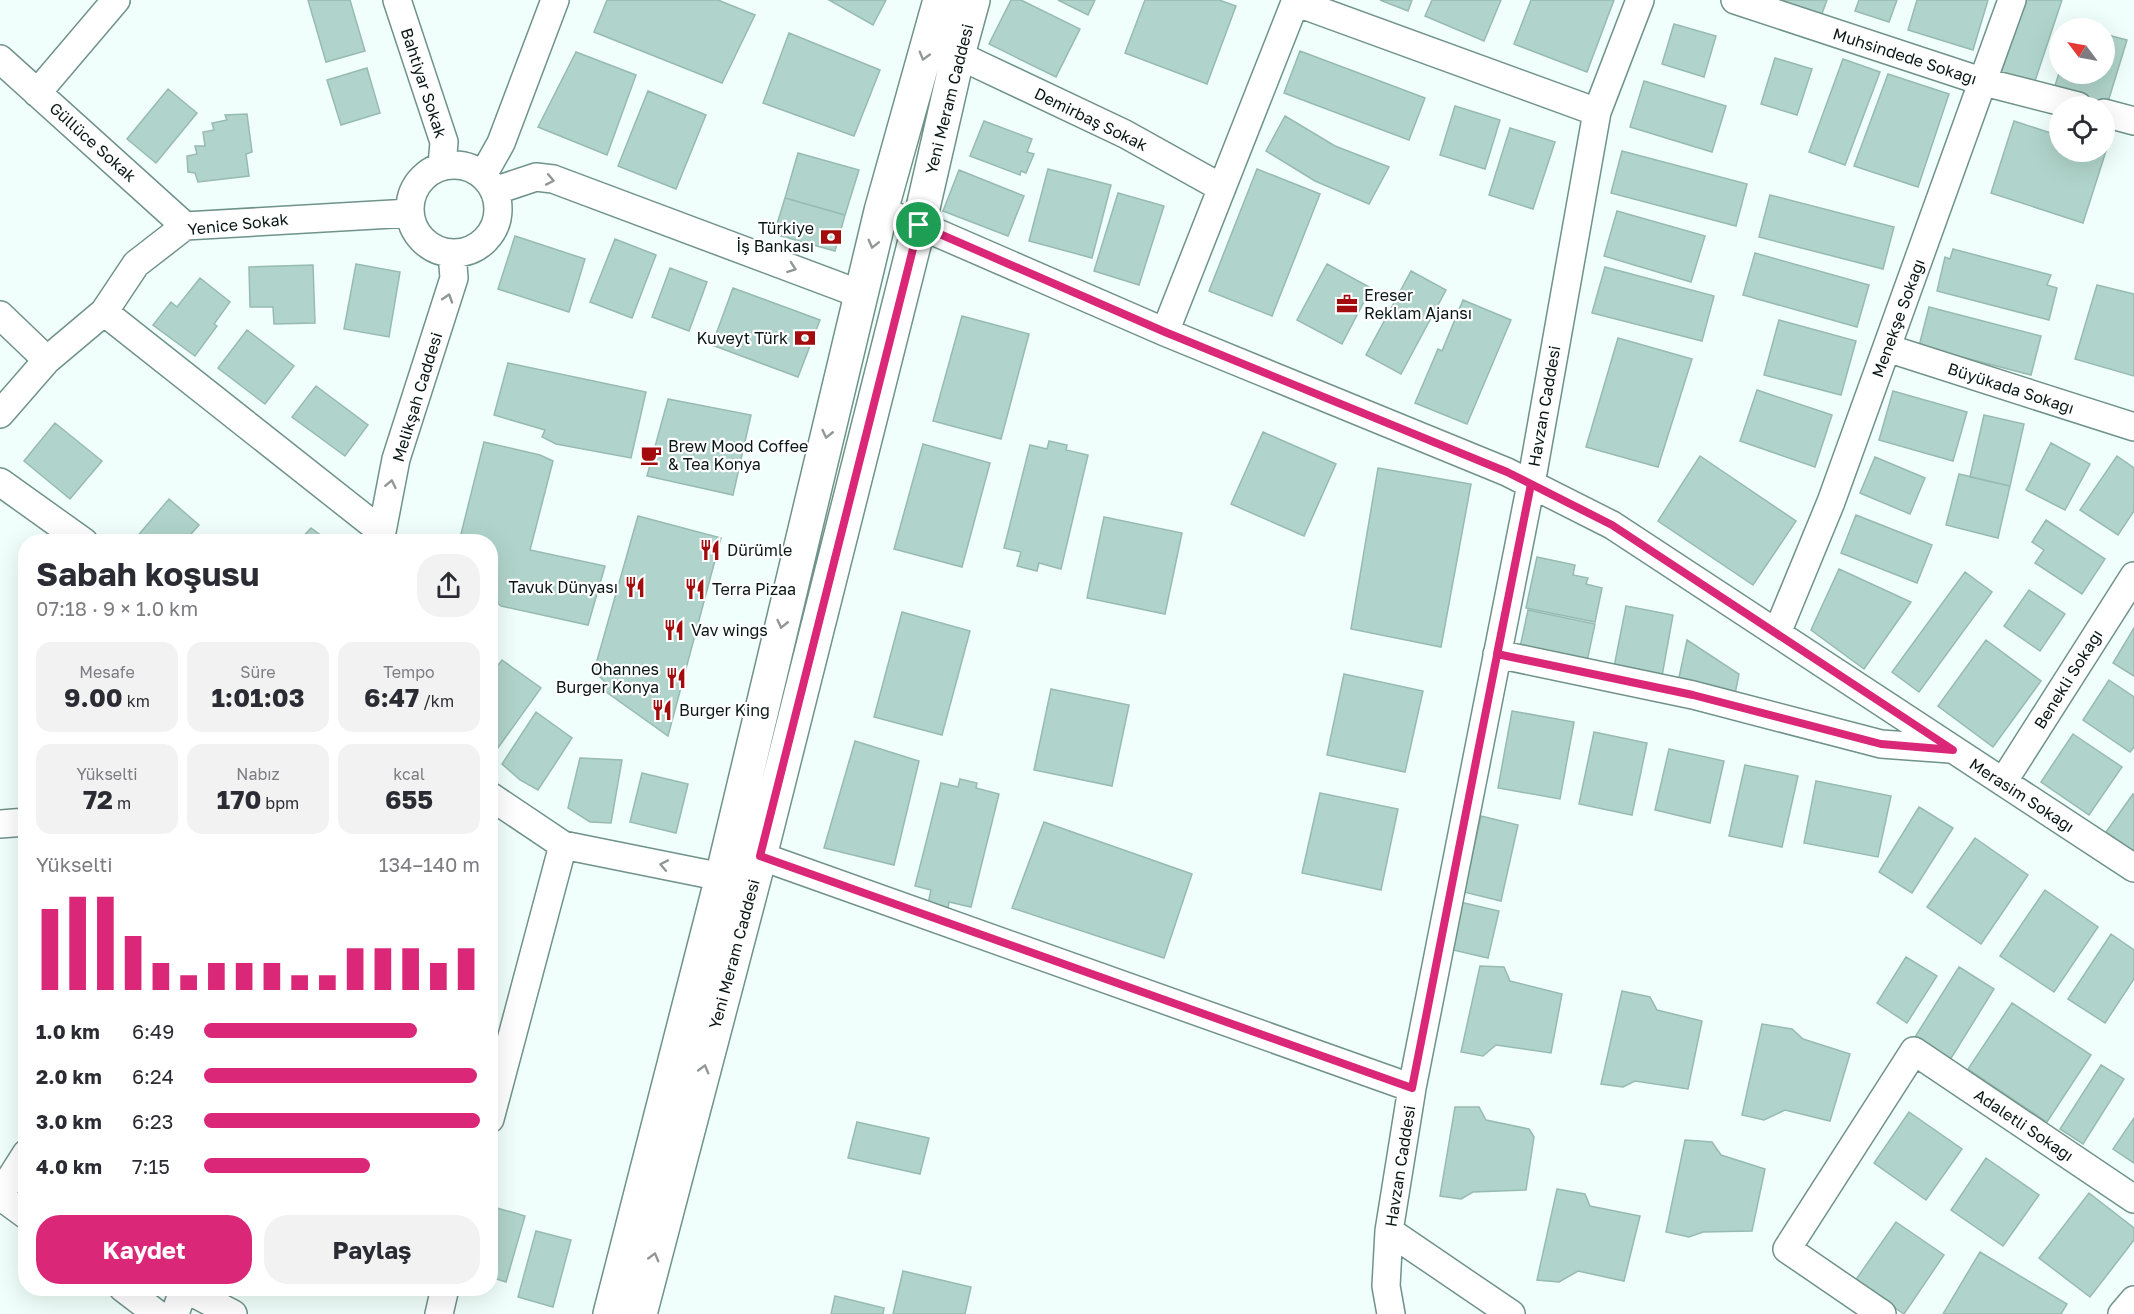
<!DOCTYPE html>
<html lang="tr">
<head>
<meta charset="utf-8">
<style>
  :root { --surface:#fff; --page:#f2f2f3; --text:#2b2b33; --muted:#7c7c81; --accent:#db2777 }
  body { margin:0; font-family:"Golos Text",sans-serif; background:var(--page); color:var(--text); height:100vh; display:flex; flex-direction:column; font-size:22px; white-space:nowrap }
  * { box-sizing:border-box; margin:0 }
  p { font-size:20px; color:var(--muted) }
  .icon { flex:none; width:33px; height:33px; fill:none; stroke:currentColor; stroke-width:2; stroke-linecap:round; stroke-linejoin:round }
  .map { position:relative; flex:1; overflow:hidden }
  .panel { position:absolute; left:18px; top:534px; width:480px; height:762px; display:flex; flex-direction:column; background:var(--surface); border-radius:24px; box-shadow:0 6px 24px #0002 }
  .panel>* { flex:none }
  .needle { width:39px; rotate:302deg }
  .fabs { position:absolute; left:2049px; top:18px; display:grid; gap:12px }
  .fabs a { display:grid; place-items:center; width:66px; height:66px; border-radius:50%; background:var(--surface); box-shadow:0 6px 24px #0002; font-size:30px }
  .pin { position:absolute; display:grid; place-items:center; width:51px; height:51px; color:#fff; margin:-26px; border:3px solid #fff; border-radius:50%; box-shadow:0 2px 6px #0007 }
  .round { display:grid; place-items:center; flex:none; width:63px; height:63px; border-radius:24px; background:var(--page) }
  .summary { display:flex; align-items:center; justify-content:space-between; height:102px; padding:0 18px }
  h1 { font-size:33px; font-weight:700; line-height:45px }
  .metrics { display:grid; grid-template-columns:repeat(3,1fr); gap:9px; height:102px; padding:6px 18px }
  .metrics div { display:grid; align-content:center; border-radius:15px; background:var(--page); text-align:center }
  .metrics b { font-size:26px; font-weight:700 }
  .metrics small { font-size:16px; font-weight:400 }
  .metrics p { font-size:16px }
  .chart { height:168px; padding:12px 18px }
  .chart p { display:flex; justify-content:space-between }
  .chart svg { width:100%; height:108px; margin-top:6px; stroke:var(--accent); stroke-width:6 }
  .button { display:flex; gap:12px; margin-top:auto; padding:12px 18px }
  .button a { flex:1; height:69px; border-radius:24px; background:var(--accent); color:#fff; font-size:24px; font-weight:700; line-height:69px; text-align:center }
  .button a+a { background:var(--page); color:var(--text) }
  ul { padding:0 18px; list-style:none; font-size:20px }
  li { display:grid; grid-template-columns:96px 72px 1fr; align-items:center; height:45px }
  li i { height:15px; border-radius:8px; background:var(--accent) }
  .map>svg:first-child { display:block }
</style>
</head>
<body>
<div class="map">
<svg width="2134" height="1314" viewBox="0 0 2134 1314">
  <rect width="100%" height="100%" fill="#f0fffb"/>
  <path fill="#b0d4cb" stroke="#97bab1" stroke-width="1.5" d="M308,0H350L365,51L326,62Z
    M607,0H718L755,15L722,83L594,32Z
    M829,0H886L873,25Z
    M1011,0H1021L1080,29L1056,77L989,44Z
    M1058,0H1095L1088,15Z
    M1145,0H1219L1236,6L1207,84L1125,53Z
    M1380,0H1412L1408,11Z
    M1432,0H1501L1484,41L1425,16Z
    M1531,0H1614L1587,72L1514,44Z
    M1780,0H1827L1820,19L1778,4Z
    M1859,0H1897L1889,22L1855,11Z
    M1917,0H1988L1973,50L1908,30Z
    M2026,0H2062L2034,84L2001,73Z
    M1674,24L1716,36L1704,77L1662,64Z
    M789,33L880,70L854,136L763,103Z
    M2104,34L2127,40L2107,105L2054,89L2060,70V74H2104Z
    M1300,51L1425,98L1409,140L1284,93Z
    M576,52L636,75L607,155L538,127Z
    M1775,58L1812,69L1797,115L1761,104Z
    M1843,59L1880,72L1845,165L1809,152Z
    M367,68L380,113L341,125L327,80Z
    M1888,74L1949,94L1918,187L1854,166Z
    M1644,81L1726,106L1712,152L1630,127Z
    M168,89L197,113L156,163L127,139Z
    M648,91L706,115L676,189L618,166Z
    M1455,106L1500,120L1485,169L1440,155Z
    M247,114L252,152L246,154L249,176L198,182L195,173L188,172L187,156L197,154L195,146H205L203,132L214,130L212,123L227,120L225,115Z
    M1285,116L1335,146L1389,167L1369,204L1315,181L1266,151Z
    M984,121L1032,139L1027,152L1034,154L1026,173L1021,171L1020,175L970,156Z
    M2014,121L2060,136V152L2106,151L2083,223L1991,193Z
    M1510,128L1555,142L1533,209L1489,195Z
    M1622,151L1747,184L1736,226L1611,193Z
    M798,153L859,170L845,215L785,198Z
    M1048,169L1111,185L1092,258L1029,241Z
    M1257,169L1320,194L1272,316L1209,291Z
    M959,170L1024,196L1008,236L943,211Z
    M1118,193L1164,206L1139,285L1094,271Z
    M1770,195L1894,227L1883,269L1759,237Z
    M785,198L845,215L835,251L774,234Z
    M1617,211L1705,236L1691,282L1604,256Z
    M515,236L585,259L569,312L498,289Z
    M615,239L656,255L632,318L590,302Z
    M1953,249L2051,275L2047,285L2057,288L2049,320L1937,291L1945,257L1950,259Z
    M1755,253L1869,285L1857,327L1743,295Z
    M356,264L400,272L389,337L344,329Z
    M1327,264L1371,288L1342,344L1297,320Z
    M313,265L315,323L274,324L273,307H250L249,267Z
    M1605,267L1714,296L1702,341L1592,313Z
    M670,268L707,282L689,331L652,317Z
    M1411,271L1446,290L1401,374L1366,355Z
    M200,278L230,302L214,324L217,326L195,356L153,325L171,302L177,307Z
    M2097,285L2134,294V376L2075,359Z
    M733,288L820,320L798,377L712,345Z
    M1463,300L1511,320L1467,424L1415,403L1438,349L1442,351Z
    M1929,307L2041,336L2031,375L1919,346Z
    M962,316L1029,334L1001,439L933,421Z
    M1779,320L1856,341L1841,395L1764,375Z
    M247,330L294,366L265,404L218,368Z
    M1618,338L1692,359L1658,467L1586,447Z
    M508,363L646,392L631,458L556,444L542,437L545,430L494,415Z
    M316,386L368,425L345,456L292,417Z
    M1757,390L1832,415L1815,467L1740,441Z
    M1893,391L1967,412L1953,461L1879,440Z
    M668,399L751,415L733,495L647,476Z
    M1984,415L2024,424L2010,486L1970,477Z
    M55,423L102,461L70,499L24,461Z
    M1263,432L1336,464L1304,536L1231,504Z
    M1049,441L1067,445L1066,450L1088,455L1061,569L1039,563L1037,571L1017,566L1021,552L1004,548L1030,445L1047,449Z
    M484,442L540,455L553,461L530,550L605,566L588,625L501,606L490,596V542H459Z
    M2051,443L2090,464L2065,510L2026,490Z
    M923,444L990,463L962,567L894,549Z
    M1700,456L1796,521L1753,585L1658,521Z
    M2117,456L2134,468V511L2118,535L2080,510Z
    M1875,457L1925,478L1910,514L1860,493Z
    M1378,468L1471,484L1441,647L1351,629Z
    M1959,474L2010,486L1998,538L1946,525Z
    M169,499L199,525L184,542H137L135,539Z
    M1856,515L1932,545L1917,583L1841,553Z
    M638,516L721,538L668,736L605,691L604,681L594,671Z
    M1104,517L1182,533L1165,614L1087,598Z
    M2046,520L2105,559L2082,594L2035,563L2044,550L2032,542Z
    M311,528L330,542H298Z
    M1537,557L1575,565L1573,575L1588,578L1586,584L1602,588L1595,622L1526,608Z
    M1839,569L1911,602L1864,669L1811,630Z
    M1965,572L1992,592L1919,692L1892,672Z
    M2029,590L2065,614L2040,651L2004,626Z
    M1626,606L1673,615L1662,676L1614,667Z
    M1528,610L1595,624L1586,666L1519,652Z
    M902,612L970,631L942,735L874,717Z
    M2134,628V676L2113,663Z
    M1687,640L1739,674L1735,694L1678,682Z
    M1986,640L2041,681L1993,747L1938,706Z
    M502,660L541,688L490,759V676Z
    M1344,674L1423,691L1405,772L1327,755Z
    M2109,680L2134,697V747L2130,752L2083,720Z
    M1051,689L1129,705L1112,786L1034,770Z
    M1512,711L1574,722L1560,799L1498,788Z
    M536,712L572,738L538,790L520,780L502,764Z
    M1594,732L1647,743L1632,815L1579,804Z
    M2073,734L2122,767L2089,815L2041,782Z
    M855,741L919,761L894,865L824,848Z
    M1669,749L1724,761L1710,823L1655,810Z
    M580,758L622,760L611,823L590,822L568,808Z
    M1745,765L1798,776L1782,847L1729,836Z
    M642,773L688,784L676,833L630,822Z
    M960,779L977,783L976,788L999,794L971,907L949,902L948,909L928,904L931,890L915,886L941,783L958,787Z
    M1816,781L1891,796L1878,857L1804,843Z
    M1320,793L1398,809L1381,890L1302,873Z
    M2133,794L2134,795V852L2106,832Z
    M1919,807L1953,828L1912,893L1879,872Z
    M1481,816L1518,825L1501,901L1464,892Z
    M1044,822L1192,874L1164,958L1012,908Z
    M1975,838L2028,875L1981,944L1927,907Z
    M2045,890L2098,927L2054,992L2000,956Z
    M1460,902L1499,911L1488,958L1449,949Z
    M2111,934L2134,950V979L2105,1023L2068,999Z
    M1906,957L1937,976L1907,1023L1877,1003Z
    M1480,966L1504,967L1510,981L1562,994L1551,1053L1496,1045L1483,1056L1461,1052Z
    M1959,967L1994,989L1950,1060L1915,1037Z
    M1622,991L1650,997L1657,1010L1702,1021L1688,1089L1635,1081L1623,1087L1601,1084Z
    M2012,1003L2091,1055L2047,1122L1968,1069Z
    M1762,1024L1792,1029L1803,1039L1850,1054L1830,1121L1785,1110L1764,1120L1742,1115Z
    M2101,1065L2124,1079L2083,1144L2060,1129Z
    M1455,1107H1479L1486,1120L1529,1129L1534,1137L1526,1190L1473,1192L1461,1199L1440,1196Z
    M1909,1112L1962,1149L1926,1200L1874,1163Z
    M2134,1118V1163L2113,1149Z
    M857,1122L929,1138L920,1174L848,1158Z
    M1685,1140L1712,1142L1721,1155L1765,1169L1752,1231L1703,1232L1689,1237L1666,1232Z
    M1986,1158L2039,1195L2003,1246L1951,1210Z
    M1557,1189L1585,1194L1590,1206L1640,1216L1624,1281L1578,1271L1559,1282L1537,1280Z
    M2089,1193L2134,1228V1240L2090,1297L2039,1258Z
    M490,1206L525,1216L506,1282L490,1277Z
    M1896,1222L1944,1255L1904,1314L1855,1281Z
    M536,1231L571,1240L553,1307L518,1297Z
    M1980,1252L2067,1304L2061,1314H1943Z
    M903,1271L971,1287L965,1314H893Z
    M835,1296L884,1308L883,1314H831Z"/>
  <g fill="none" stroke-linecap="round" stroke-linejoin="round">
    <defs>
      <path id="minor" d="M397,0L444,142L442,166
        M1735,0L1984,82L2078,106
        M1295,2L1597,112
        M958,55L1125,134L1222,188
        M0,59L185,226
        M37,93L116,0
        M2104,113L2134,121
        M410 209a44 44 0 1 1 88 0a44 44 0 1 1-88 0Z
        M483,175L501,143L555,0
        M494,191L536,177L553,179L860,294
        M881,211L919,225L1165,332L1507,472L1612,525L2134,868
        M104,312L381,531
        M0,315L47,360
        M1165,332L1296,0
        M1887,348L2134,427
        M0,414L47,360L104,312L136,264L185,226L410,213
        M0,482L84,542
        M380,542L396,459L454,278L452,253
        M1777,633L1831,502L2012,0
        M1497,654L1693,695L1881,744L1950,749
        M2003,782L2134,576
        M490,796L563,845L722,877
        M0,824L26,822
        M760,856L1412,1088
        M490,1119L563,845
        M0,1195L26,1154
        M0,1196L26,1215
        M1389,1231L1511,1314
        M123,1288L157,1314
        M175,1314L184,1288L233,1314
        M439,1314L445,1288
        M1391,1314L1386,1286L1389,1231L1412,1088L1531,484L1597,112L1640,0
        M1882,1314L1787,1249L1914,1051L2134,1199
        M2122,1314L2134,1300"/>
      <path id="major" d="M610,1314L722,877L881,211L940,0
        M640,1314L760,856L919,225L958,55L973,0"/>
    </defs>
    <use href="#minor" stroke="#6f9289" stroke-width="30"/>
    <use href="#major" stroke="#6f9289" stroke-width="36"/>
    <use href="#minor" stroke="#fff" stroke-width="27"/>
    <use href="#major" stroke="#fff" stroke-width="33"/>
  </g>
  <defs><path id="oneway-chevron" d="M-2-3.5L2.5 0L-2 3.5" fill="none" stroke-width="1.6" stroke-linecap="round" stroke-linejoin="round" transform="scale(1.5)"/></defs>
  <g stroke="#919796">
    <use href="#oneway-chevron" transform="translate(924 56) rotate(106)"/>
    <use href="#oneway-chevron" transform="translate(550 180) rotate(11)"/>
    <use href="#oneway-chevron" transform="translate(873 244) rotate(104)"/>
    <use href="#oneway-chevron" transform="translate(792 268) rotate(20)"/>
    <use href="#oneway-chevron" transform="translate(448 298) rotate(-72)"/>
    <use href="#oneway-chevron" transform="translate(827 434) rotate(103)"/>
    <use href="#oneway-chevron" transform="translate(391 484) rotate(-78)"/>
    <use href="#oneway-chevron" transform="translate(782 624) rotate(103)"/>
    <use href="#oneway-chevron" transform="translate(664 865) rotate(-169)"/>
    <use href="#oneway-chevron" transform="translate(704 1069) rotate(-75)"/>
    <use href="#oneway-chevron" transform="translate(654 1257) rotate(-75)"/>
  </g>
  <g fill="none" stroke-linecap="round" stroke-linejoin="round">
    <defs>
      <path id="route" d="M919,225L1165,332L1507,472L1531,484L1497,654L1693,695L1881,744L1953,750L1612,525L1531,484C1491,685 1451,887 1412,1088L760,856L919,225"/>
    </defs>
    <use href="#route" stroke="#fff" stroke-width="12"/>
    <use href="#route" stroke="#db2777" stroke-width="8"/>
  </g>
  <defs>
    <symbol id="bank-bare" viewBox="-9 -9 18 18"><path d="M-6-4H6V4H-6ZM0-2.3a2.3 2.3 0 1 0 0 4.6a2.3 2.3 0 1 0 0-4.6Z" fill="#a30b0d" stroke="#fff" stroke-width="2.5" paint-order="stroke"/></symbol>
    <symbol id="office-bare" viewBox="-9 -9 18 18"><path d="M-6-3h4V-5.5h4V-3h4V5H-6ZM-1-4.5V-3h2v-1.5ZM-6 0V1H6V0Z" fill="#a30b0d" stroke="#fff" stroke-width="2.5" paint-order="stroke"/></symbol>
    <symbol id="cafe-bare" viewBox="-9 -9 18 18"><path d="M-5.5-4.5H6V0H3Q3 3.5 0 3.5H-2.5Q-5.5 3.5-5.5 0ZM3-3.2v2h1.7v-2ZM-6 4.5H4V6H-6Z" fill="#a30b0d" stroke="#fff" stroke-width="2.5" paint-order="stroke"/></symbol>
    <symbol id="restaurant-bare" viewBox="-9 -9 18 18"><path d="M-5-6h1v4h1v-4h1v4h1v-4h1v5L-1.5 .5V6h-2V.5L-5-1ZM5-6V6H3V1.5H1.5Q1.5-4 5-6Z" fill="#a30b0d" stroke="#fff" stroke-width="2.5" paint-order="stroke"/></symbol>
  </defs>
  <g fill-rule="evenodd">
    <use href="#bank-bare" x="816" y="222" width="30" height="30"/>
    <use href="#office-bare" x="1332" y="289" width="30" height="30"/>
    <use href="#bank-bare" x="790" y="323" width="30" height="30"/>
    <use href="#cafe-bare" x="636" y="440" width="30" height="30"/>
    <use href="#restaurant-bare" x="695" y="535" width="30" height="30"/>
    <use href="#restaurant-bare" x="620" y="572" width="30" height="30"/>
    <use href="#restaurant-bare" x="680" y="574" width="30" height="30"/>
    <use href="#restaurant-bare" x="659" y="615" width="30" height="30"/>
    <use href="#restaurant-bare" x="661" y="663" width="30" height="30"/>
    <use href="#restaurant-bare" x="647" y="695" width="30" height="30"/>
  </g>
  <g text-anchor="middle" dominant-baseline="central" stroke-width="4.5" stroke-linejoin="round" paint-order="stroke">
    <g font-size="16" fill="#0a1815" stroke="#fff">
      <text transform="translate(1905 56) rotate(18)">Muhsindede Sokağı</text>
      <text transform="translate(424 83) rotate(72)">Bahtiyar Sokak</text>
      <text transform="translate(949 99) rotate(-76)">Yeni Meram Caddesi</text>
      <text transform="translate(1091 119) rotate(26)">Demirbaş Sokak</text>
      <text transform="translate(93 142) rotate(42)">Güllüce Sokak</text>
      <text transform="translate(238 224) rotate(-6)">Yenice Sokak</text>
      <text transform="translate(1898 318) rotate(-70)">Menekşe Sokağı</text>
      <text transform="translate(2011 388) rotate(18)">Büyükada Sokağı</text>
      <text transform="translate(417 397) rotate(-73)">Melikşah Caddesi</text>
      <text transform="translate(1544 406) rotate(-80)">Havzan Caddesi</text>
      <text transform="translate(2068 679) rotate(-58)">Benekli Sokağı</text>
      <text transform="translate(2022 795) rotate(33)">Merasim Sokağı</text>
      <text transform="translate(734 954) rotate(-75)">Yeni Meram Caddesi</text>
      <text transform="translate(2024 1125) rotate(34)">Adaletli Sokağı</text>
      <text transform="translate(1400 1166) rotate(-81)">Havzan Caddesi</text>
    </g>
    <g font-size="16" fill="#0a1815" stroke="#fff" text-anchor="start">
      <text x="814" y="228" text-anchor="end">Türkiye<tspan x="814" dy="18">İş Bankası</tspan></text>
      <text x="1364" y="295">Ereser<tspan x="1364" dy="18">Reklam Ajansı</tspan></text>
      <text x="788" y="338" text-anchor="end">Kuveyt Türk</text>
      <text x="668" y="446">Brew Mood Coffee<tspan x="668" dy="18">&amp; Tea Konya</tspan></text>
      <text x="727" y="550">Dürümle</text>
      <text x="618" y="587" text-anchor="end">Tavuk Dünyası</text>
      <text x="712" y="589">Terra Pizaa</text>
      <text x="691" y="630">Vav wings</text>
      <text x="659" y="669" text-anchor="end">Ohannes<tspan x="659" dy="18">Burger Konya</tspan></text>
      <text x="679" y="710">Burger King</text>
    </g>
  </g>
</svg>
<div class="fabs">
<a><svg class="needle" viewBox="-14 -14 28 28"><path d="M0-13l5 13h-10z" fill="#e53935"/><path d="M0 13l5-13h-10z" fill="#7c7c81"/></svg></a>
<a><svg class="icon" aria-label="locate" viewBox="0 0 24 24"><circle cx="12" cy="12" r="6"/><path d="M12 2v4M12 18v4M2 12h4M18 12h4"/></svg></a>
</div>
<div class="pin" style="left:919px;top:225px;background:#1e9e55"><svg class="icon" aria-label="arrive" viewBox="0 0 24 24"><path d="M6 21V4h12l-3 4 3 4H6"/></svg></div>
<section class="panel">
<div class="summary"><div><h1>Sabah koşusu</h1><p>07:18 · 9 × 1.0 km</p></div><a class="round"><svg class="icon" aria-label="share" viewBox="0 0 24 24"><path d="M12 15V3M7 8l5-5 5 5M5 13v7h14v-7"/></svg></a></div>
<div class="metrics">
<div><p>Mesafe</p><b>9.00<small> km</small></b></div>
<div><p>Süre</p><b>1:01:03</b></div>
<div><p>Tempo</p><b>6:47<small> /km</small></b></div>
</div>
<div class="metrics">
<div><p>Yükselti</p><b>72<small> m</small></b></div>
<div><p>Nabız</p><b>170<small> bpm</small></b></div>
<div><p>kcal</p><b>655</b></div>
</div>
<div class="chart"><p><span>Yükselti</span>134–140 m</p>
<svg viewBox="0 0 160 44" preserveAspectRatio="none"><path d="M5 44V11M15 44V6M25 44V6M35 44V22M45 44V33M55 44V38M65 44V33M75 44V33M85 44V33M95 44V38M105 44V38M115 44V27M125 44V27M135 44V27M145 44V33M155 44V27"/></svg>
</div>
<ul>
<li><b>1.0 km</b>6:49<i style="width:77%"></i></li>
<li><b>2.0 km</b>6:24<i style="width:99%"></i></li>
<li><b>3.0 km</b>6:23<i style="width:100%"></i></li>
<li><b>4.0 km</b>7:15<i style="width:60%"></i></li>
</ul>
<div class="button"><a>Kaydet</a><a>Paylaş</a></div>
</section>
</div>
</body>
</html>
